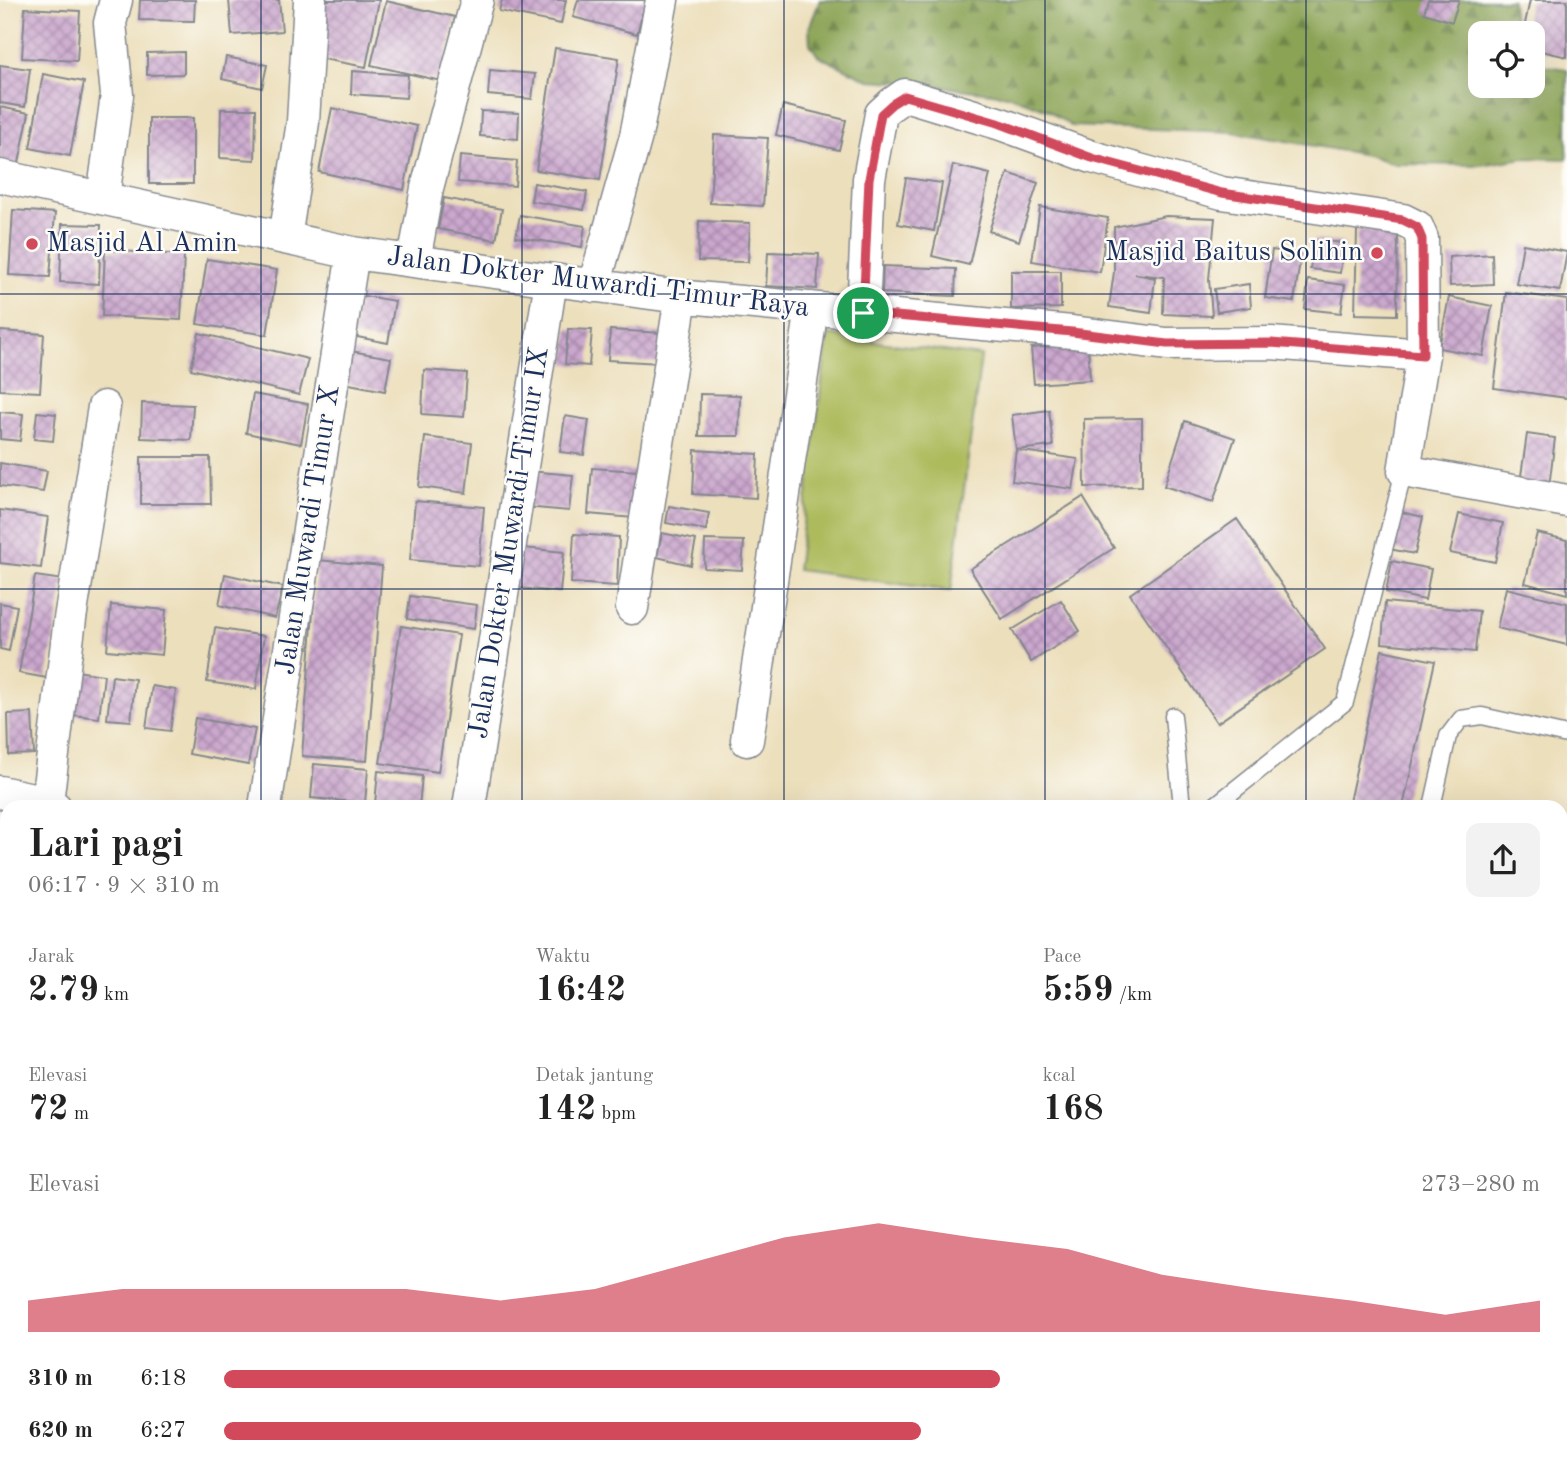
<!DOCTYPE html>
<html lang="id">
<head>
<meta charset="utf-8">
<style>
  :root { --surface:#fff; --page:#f2f2f2; --text:#222; --muted:#767676; --accent:#d1495b }
  body { margin:0; font-family:"Old Standard TT",serif; background:var(--page); color:var(--text); height:100vh; display:flex; flex-direction:column; font-size:26px; white-space:nowrap }
  * { box-sizing:border-box; margin:0 }
  p { font-size:23px; color:var(--muted) }
  .icon { flex:none; width:38px; height:38px; fill:none; stroke:currentColor; stroke-width:2; stroke-linecap:round; stroke-linejoin:round }
  .map { position:relative; flex:1; overflow:hidden }
  .side { position:absolute; left:0px; top:800px; width:1568px; height:674px; display:flex; flex-direction:column; background:var(--surface); border-radius:21px 21px 0 0; box-shadow:0 7px 28px #0002 }
  .side>* { flex:none }
  .fabs { position:absolute; left:1468px; top:21px; display:grid; gap:14px }
  .fabs a { display:grid; place-items:center; width:77px; height:77px; border-radius:14px; background:var(--surface); box-shadow:0 7px 28px #0002; font-size:35px }
  .pin { position:absolute; display:grid; place-items:center; width:60px; height:60px; color:#fff; margin:-30px; border:4px solid #fff; border-radius:50%; box-shadow:0 2px 7px #0007 }
  .round { display:grid; place-items:center; flex:none; width:74px; height:74px; border-radius:14px; background:var(--page) }
  .head { display:flex; align-items:center; justify-content:space-between; height:119px; padding:0 28px }
  h1 { font-size:38px; font-weight:800; line-height:52px }
  .metrics { display:grid; grid-template-columns:repeat(3,1fr); gap:10px; height:119px; padding:7px 28px }
  .metrics div { display:grid; align-content:center }
  .metrics b { font-size:35px; font-weight:800 }
  .metrics small { font-size:19px; font-weight:400 }
  .metrics p { font-size:19px }
  .chart { height:196px; padding:14px 28px }
  .chart p { display:flex; justify-content:space-between }
  .chart svg { width:100%; height:126px; margin-top:7px; fill:var(--accent); opacity:.7 }
  ul { padding:0 28px; list-style:none; font-size:23px }
  li { display:grid; grid-template-columns:112px 84px 1fr; align-items:center; height:52px }
  li i { height:18px; border-radius:9px; background:var(--accent) }
  .map>svg:first-child { display:block }
</style>
</head>
<body>
<div class="map">
<svg width="1567" height="1472" viewBox="0 0 1567 1472">
  <defs>
    <pattern id="forest-firs" width="22" height="20" patternUnits="userSpaceOnUse" patternTransform="scale(1.75)"><rect width="22" height="20" fill="#8aa354"/><path d="M5 1l3.5 6h-7zM16 11l3.5 6h-7z" fill="#708549"/></pattern>
    <pattern id="building-cross-hatch" width="8" height="8" patternUnits="userSpaceOnUse" patternTransform="scale(1.75)"><rect width="8" height="8" fill="#cba7cd"/><path d="M0 0l8 8M0 8l8-8" fill="none" stroke="#a488aa"/></pattern>
  </defs>
  <rect width="100%" height="100%" fill="#fdfcf7"/>
  <filter id="ink" filterUnits="userSpaceOnUse"><feTurbulence type="fractalNoise" baseFrequency=".0143" numOctaves="2"/><feDisplacementMap in="SourceGraphic" scale="14" xChannelSelector="R" yChannelSelector="G"/><feConvolveMatrix kernelMatrix="1 2 1 2 8 2 1 2 1" color-interpolation-filters="sRGB"/></filter>
  <filter id="wash" filterUnits="userSpaceOnUse"><feTurbulence type="fractalNoise" baseFrequency=".00686" numOctaves="4" result="noise"/><feDisplacementMap in="SourceGraphic" scale="28" xChannelSelector="R" yChannelSelector="G"/><feGaussianBlur stdDeviation="1.57" result="paint"/><feColorMatrix in="noise" values="0 0 0 0 0 0 0 0 0 0 0 0 0 0 0 0 0 1.4 0 .05"/><feComposite in="paint" operator="in"/></filter>
  <g filter="url(#wash)">
    <rect width="100%" height="100%" fill="#ecdfbc"/>
    <path fill="url(#forest-firs)" stroke="#526959" stroke-width="2" d="M820,0H1512L1515,33H1480V86H1533V64L1567,69V159L1524,158L1481,165L1396,164L1367,155L1233,132L1071,126L1048,110L1007,95L912,83L869,80L818,56L810,44L809,28Z"/>
    <path fill="#aebb5d" stroke="#64755e" stroke-width="2" d="M828,335L981,356L951,591L797,570Z"/>
    <g id="blocks">
      <path fill="url(#building-cross-hatch)" d="M140,0H195L194,21L139,20Z
        M229,0H279L282,31L232,35Z
        M322,0H379L366,67L312,57Z
        M502,0H566L561,24L499,11Z
        M578,0H646L637,34L573,17Z
        M1428,0H1459L1452,22L1424,13Z
        M1530,0H1567V57L1533,49V33H1523Z
        M386,1L455,17L441,81L371,65Z
        M25,8L80,11L77,61L22,58Z
        M555,48L619,58L600,180L536,170Z
        M184,52V74L147,75V53Z
        M226,57L267,65L262,88L222,79Z
        M0,65L30,69L25,107L0,103Z
        M490,70L535,74L532,99L488,95Z
        M352,71L408,75L406,98L351,94Z
        M43,74L84,82L70,156L30,148Z
        M783,105L846,120L839,150L776,135Z
        M0,107L29,113L17,173L0,169Z
        M332,108L417,126L404,190L319,172Z
        M221,109H256L255,160L220,158Z
        M481,111L519,113L518,139L480,136Z
        M149,118H193V184H149Z
        M714,135L768,138L763,206L710,203Z
        M460,156L517,161L515,186L458,182Z
        M953,165L990,174L969,265L932,256Z
        M1008,173L1038,183L1019,241L989,231Z
        M906,178L942,183L934,231L898,224Z
        M534,183L587,192L584,210L531,201Z
        M444,198L502,209L496,240L438,229Z
        M1040,207L1108,218L1100,272L1032,261Z
        M13,210L55,213L50,277L9,275Z
        M520,215L585,226L582,247L516,237Z
        M1166,216L1215,218L1209,279L1212,316L1163,314L1164,277L1135,274L1155,278L1151,313L1109,307L1114,272V227Z
        M699,221L750,223L748,262L698,261Z
        M62,224L101,225L99,284L60,282Z
        M1357,230H1398L1397,315L1355,314Z
        M1314,240L1344,243L1340,273L1310,269Z
        M1523,244L1567,252L1560,291L1516,284Z
        M105,250L184,255L181,320L102,316Z
        M1272,250L1301,254L1294,302L1265,298Z
        M768,252L819,254L817,289L766,286Z
        M1492,254L1493,284L1450,286L1449,257Z
        M207,259L277,270L267,335L197,324Z
        M883,266L956,269L955,296L882,293Z
        M1011,271H1061V308L1011,309Z
        M1308,280L1345,285L1341,313L1305,309Z
        M1249,284L1251,307L1217,312L1214,289Z
        M1506,292L1567,300V398L1494,388Z
        M359,295L395,301L388,343L352,336Z
        M1449,297L1492,306L1483,356L1439,348Z
        M568,329L592,330L589,366L565,364Z
        M610,330L662,333L660,363L608,360Z
        M0,331L44,334L40,392L0,390Z
        M199,333L308,359L299,395L191,369Z
        M1088,344L1090,380L1034,384L1031,348Z
        M345,350L391,358L385,391L339,382Z
        M424,370L467,373L464,417L422,414Z
        M253,394L308,404L301,444L246,433Z
        M700,394L740,395L739,436H699Z
        M142,403L193,405L191,440L141,438Z
        M1049,410L1053,446L1016,450L1078,459L1073,489L1012,481L1016,450L1012,415Z
        M0,412L23,414L20,441L0,439Z
        M37,412L56,414L53,441L34,439Z
        M565,416L589,420L584,455L560,452Z
        M1142,418V486L1085,487L1084,419Z
        M1185,421L1235,438L1213,502L1164,486Z
        M1527,434L1555,438L1549,487L1520,483Z
        M425,437L472,443L466,493L419,487Z
        M695,450L758,454L756,498L693,494Z
        M141,457H210L211,504H141Z
        M0,463L47,471L43,492L0,486Z
        M592,468L638,471L634,518L588,514Z
        M529,471L573,475L569,511L525,507Z
        M1083,497L1114,548L1002,619L970,569Z
        M415,501L484,507L479,566L410,560Z
        M669,506L709,513L706,530L666,523Z
        M0,510L48,517L41,568L0,563Z
        M1397,511L1423,517L1415,554L1389,549Z
        M1459,514L1503,523L1495,562L1450,553Z
        M1237,519L1325,649L1217,723L1130,594Z
        M662,533L696,540L691,565L657,557Z
        M1537,533L1567,540V594L1525,583Z
        M574,534L619,537L617,586L571,583Z
        M705,540L744,541L742,570L704,568Z
        M513,547L564,552L560,592L509,587Z
        M317,560L382,566L367,761L302,756Z
        M1392,561L1431,569L1425,600L1386,592Z
        M225,574L283,587L275,618L219,605Z
        M35,576L64,580L47,678L19,673Z
        M1506,588L1567,603V645L1497,628Z
        M410,596L477,605L474,629L407,619Z
        M1061,600L1080,631L1031,662L1012,630Z
        M1385,602L1479,611L1475,652L1382,643Z
        M0,603L17,606L9,651L0,649Z
        M111,605L166,610L162,655L107,650Z
        M401,626L459,635L438,772L380,763Z
        M215,628L264,636L256,689L207,682Z
        M1382,650L1435,661L1403,807H1348Z
        M69,670L104,675L99,718L64,714Z
        M112,676L135,679L131,721L107,719Z
        M152,686L176,690L170,731L146,728Z
        M32,713L34,754L9,755L8,714Z
        M195,718L255,729L248,765L189,754Z
        M314,764L368,769L365,803L311,798Z
        M378,771L422,776L419,807L375,804Z
        M0,828L7,829V978L1,1007Z
        M1561,1010L1567,1011V1066L1561,1065Z
        M1561,1304L1567,1306V1346L1561,1344Z
        M3,1349H7V1387L0,1386Z
        M5,1442H7V1466H58L57,1472H2Z
        M77,1466H142L141,1472H76Z
        M166,1466H234L233,1472H166Z
        M239,1466H302L301,1472H238Z
        M375,1466H451L450,1472H374Z
        M573,1466H617L616,1472H594L572,1469Z
        M621,1466H647V1472H620Z
        M706,1466H753L752,1472H705Z
        M857,1466H933L932,1472H875Z
        M966,1466H1136L1135,1472H964Z
        M1163,1466H1211L1232,1471L1162,1472Z"/>
    </g>
  </g>
  <g filter="url(#ink)">
    <use href="#blocks" fill-opacity="0" stroke="#84878d" stroke-width="2"/>
    <g fill="none" stroke-linecap="round" stroke-linejoin="round">
      <defs>
        <path id="service" d="M1173,716L1182,807
          M1213,807L1345,702L1404,471
          M1432,807L1448,736L1461,719L1482,716L1567,735
          M1561,890L1567,891
          M1561,941L1567,943
          M1561,1139L1567,1140
          M1561,1267L1567,1268
          M1561,1369L1567,1371"/>
        <path id="minor" d="M0,176L353,253L665,295L1072,332L1167,344L1271,343L1423,355L1404,471L1567,501
          M103,198L117,95L110,23L116,0
          M285,238L303,122L310,0
          M414,261L427,188L477,0
          M594,286L636,136L662,0
          M863,313L869,179L881,114L892,104L905,95L1001,124L1092,157L1222,193L1403,220L1417,227L1422,239L1423,355
          M632,608L681,297
          M747,740L812,308
          M0,792L47,802L55,807
          M47,802L70,619L104,407
          M265,807L353,253
          M469,807L551,280
          M1561,1091L1567,1092
          M0,1232L7,1191
          M155,1472L156,1466
          M314,1472L315,1466
          M486,1472L487,1466
          M693,1472L694,1466"/>
      </defs>
      <use href="#service" stroke="#84878d" stroke-width="19"/>
      <use href="#minor" stroke="#84878d" stroke-width="35"/>
      <use href="#service" stroke="#fff" stroke-width="16"/>
      <use href="#minor" stroke="#fff" stroke-width="32"/>
    </g>
  </g>
  <g fill="none" stroke-linecap="round" stroke-linejoin="round" filter="url(#ink)">
    <defs>
      <path id="route" d="M905,96L1001,124L1092,158L1222,193L1403,220L1417,227L1422,239L1423,355L1271,343L1167,344L1072,332L863,313L869,179L881,114L892,104Z"/>
    </defs>
    <use href="#route" stroke="#fff" stroke-width="14"/>
    <use href="#route" stroke="#d1495b" stroke-width="9"/>
  </g>
  <path fill="none" stroke="#1b2f5e" stroke-width="2" stroke-opacity="0.55" d="M261,0V807M522,0V807M784,0V807M1045,0V807M1306,0V807M0,294H1567M0,589H1567M0,883H7M1561,883H1567M0,1178H7M1561,1178H1567M261,1466V1472M522,1466V1472M784,1466V1472M1045,1466V1472M1306,1466V1472"/>
  <g fill="#d1495b" stroke="#fdfcf7" stroke-width="2.5">
    <circle cx="32" cy="244" r="7"/>
    <circle cx="1377" cy="253" r="7"/>
  </g>
  <g text-anchor="middle" dominant-baseline="central" stroke-width="5" stroke-linejoin="round" paint-order="stroke">
    <g font-size="28" fill="#1b2f5e" stroke="#fdfcf7" text-anchor="start">
      <text x="46" y="244">Masjid Al Amin</text>
      <text x="1363" y="253" text-anchor="end">Masjid Baitus Solihin</text>
    </g>
    <g font-size="28" fill="#1b2f5e" stroke="#fdfcf7">
      <text transform="translate(598 283) rotate(7)">Jalan Dokter Muwardi Timur Raya</text>
      <text transform="translate(309 530) rotate(-81)">Jalan Muwardi Timur X</text>
      <text transform="translate(510 543) rotate(-81)">Jalan Dokter Muwardi Timur IX</text>
    </g>
  </g>
</svg>
<div class="fabs">
<a><svg class="icon" aria-label="locate" viewBox="0 0 24 24"><circle cx="12" cy="12" r="6"/><path d="M12 2v4M12 18v4M2 12h4M18 12h4"/></svg></a>
</div>
<div class="pin" style="left:863px;top:313px;background:#1e9e55"><svg class="icon" aria-label="arrive" viewBox="0 0 24 24"><path d="M6 21V4h12l-3 4 3 4H6"/></svg></div>
<section class="side">
<div class="head"><div><h1>Lari pagi</h1><p>06:17 · 9 × 310 m</p></div><a class="round"><svg class="icon" aria-label="share" viewBox="0 0 24 24"><path d="M12 15V3M7 8l5-5 5 5M5 13v7h14v-7"/></svg></a></div>
<div class="metrics">
<div><p>Jarak</p><b>2.79<small> km</small></b></div>
<div><p>Waktu</p><b>16:42</b></div>
<div><p>Pace</p><b>5:59<small> /km</small></b></div>
</div>
<div class="metrics">
<div><p>Elevasi</p><b>72<small> m</small></b></div>
<div><p>Detak jantung</p><b>142<small> bpm</small></b></div>
<div><p>kcal</p><b>168</b></div>
</div>
<div class="chart"><p><span>Elevasi</span>273–280 m</p>
<svg viewBox="0 0 160 44" preserveAspectRatio="none"><path d="M0 44V33L10 29L20 29L30 29L40 29L50 33L60 29L70 20L80 11L90 6L100 11L110 15L120 24L130 29L140 33L150 38L160 33V44z"/></svg>
</div>
<ul>
<li><b>310 m</b>6:18<i style="width:59%"></i></li>
<li><b>620 m</b>6:27<i style="width:53%"></i></li>
</ul>
</section>
</div>
</body>
</html>
